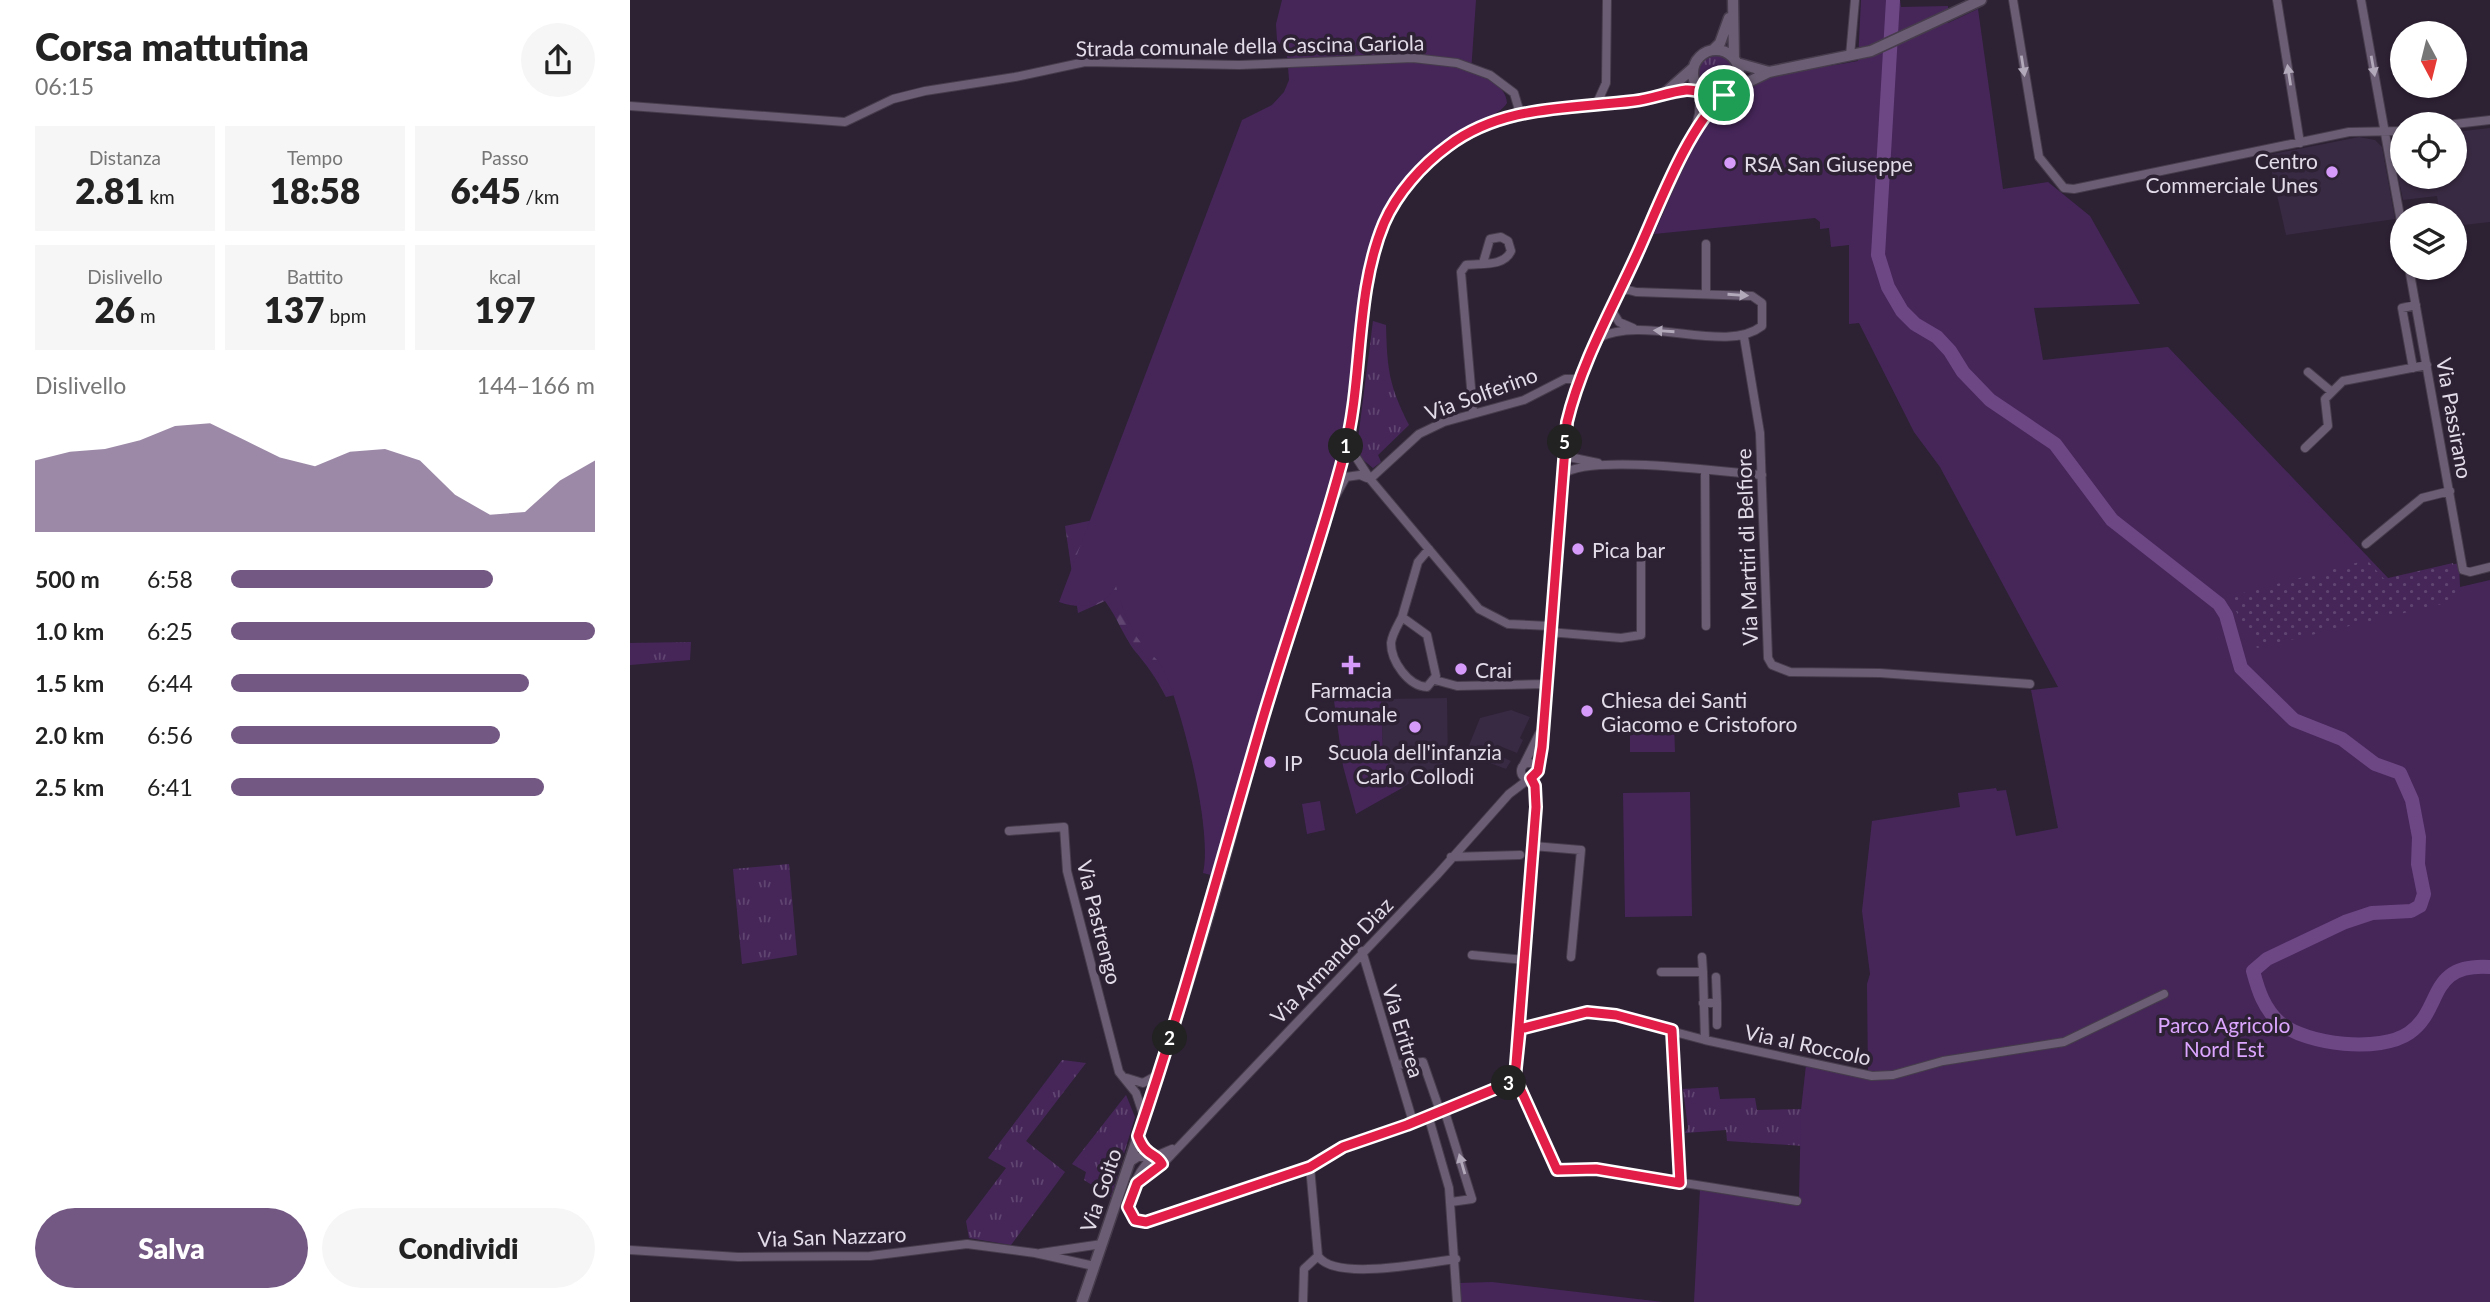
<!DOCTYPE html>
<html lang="it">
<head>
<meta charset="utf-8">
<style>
  :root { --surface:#fff; --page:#f6f6f6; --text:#222; --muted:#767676; --accent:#735883 }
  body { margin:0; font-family:Lato,sans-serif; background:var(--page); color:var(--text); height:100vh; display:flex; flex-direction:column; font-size:26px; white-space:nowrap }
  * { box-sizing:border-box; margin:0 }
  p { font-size:23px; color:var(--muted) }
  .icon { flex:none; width:38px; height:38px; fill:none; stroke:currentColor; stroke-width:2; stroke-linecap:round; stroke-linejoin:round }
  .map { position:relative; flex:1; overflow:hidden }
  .sheet { display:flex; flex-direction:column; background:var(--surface); width:630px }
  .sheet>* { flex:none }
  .needle { width:46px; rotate:173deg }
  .tools { position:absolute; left:1760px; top:21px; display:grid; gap:14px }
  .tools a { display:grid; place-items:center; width:77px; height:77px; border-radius:50%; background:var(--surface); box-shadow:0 2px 5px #0004; font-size:35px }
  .pin { position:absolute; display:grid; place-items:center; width:60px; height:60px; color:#fff; margin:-30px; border:4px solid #fff; border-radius:50%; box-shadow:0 2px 7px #0007 }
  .km { position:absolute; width:35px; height:35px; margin:-18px; border-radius:50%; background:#222; color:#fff; font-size:19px; line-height:35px; text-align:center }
  .round { display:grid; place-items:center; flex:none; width:74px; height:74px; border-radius:37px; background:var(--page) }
  .headline { display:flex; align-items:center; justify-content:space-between; height:119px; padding:0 35px }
  h1 { font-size:38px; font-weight:800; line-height:52px }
  .stats { display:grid; grid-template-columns:repeat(3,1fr); gap:10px; height:119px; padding:7px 35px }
  .stats div { display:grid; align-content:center; border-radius:0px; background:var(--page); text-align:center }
  .stats b { font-size:35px; font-weight:800 }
  .stats small { font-size:19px; font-weight:400 }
  .stats p { font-size:19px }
  .chart { height:196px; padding:14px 35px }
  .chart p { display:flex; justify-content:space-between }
  .chart svg { width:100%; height:126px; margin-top:7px; fill:var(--accent); opacity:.7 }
  .action { display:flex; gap:14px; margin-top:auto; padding:14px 35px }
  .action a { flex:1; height:80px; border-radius:42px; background:var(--accent); color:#fff; font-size:28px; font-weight:800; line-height:80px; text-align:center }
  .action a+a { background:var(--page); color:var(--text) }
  ul { padding:0 35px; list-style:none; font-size:23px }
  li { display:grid; grid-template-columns:112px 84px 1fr; align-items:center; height:52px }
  li i { height:18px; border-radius:9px; background:var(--accent) }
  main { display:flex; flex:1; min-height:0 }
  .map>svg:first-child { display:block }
</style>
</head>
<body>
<main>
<section class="sheet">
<div class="headline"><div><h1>Corsa mattutina</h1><p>06:15</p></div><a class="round"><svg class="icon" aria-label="share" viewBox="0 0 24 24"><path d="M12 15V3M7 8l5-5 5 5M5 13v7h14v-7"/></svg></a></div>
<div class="stats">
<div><p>Distanza</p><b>2.81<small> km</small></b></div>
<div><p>Tempo</p><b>18:58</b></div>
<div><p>Passo</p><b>6:45<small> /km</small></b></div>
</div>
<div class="stats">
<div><p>Dislivello</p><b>26<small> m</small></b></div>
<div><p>Battito</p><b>137<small> bpm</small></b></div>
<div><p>kcal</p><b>197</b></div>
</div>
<div class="chart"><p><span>Dislivello</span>144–166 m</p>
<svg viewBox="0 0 160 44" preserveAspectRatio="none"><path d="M0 44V19L10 16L20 15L30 12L40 7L50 6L60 12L70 18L80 21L90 16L100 15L110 19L120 31L130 38L140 37L150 26L160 19V44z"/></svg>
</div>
<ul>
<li><b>500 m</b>6:58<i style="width:72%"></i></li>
<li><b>1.0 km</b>6:25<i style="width:100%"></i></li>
<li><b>1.5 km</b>6:44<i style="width:82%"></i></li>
<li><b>2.0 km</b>6:56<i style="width:74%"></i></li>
<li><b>2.5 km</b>6:41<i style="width:86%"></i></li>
</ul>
<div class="action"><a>Salva</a><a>Condividi</a></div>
</section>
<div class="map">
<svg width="1860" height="1302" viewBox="0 0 1860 1302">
  <defs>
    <pattern id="grass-tufts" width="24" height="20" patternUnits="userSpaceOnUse" patternTransform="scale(1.75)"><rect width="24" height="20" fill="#462659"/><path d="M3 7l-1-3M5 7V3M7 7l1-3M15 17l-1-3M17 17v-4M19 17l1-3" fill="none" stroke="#604571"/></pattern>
    <pattern id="forest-firs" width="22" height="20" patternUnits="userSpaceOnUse" patternTransform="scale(1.75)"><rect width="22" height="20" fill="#462659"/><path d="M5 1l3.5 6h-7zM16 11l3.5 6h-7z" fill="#604571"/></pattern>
    <pattern id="garden-dots" width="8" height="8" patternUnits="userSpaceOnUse" patternTransform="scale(1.75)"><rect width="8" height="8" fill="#462659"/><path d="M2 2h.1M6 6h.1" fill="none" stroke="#604571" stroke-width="1.8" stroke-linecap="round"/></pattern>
  </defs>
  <rect width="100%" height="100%" fill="#2d2134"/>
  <path fill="#382a42" d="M1860,128V222L1825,226V215H1810L1807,196L1773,200L1761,141L1773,139V177H1825V132Z
    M1729,137L1745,140L1752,147L1765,219L1656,235L1638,155Z
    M817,698L818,760L772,788L753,755L751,699Z
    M881,710L900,717L890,738L893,740L887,753L867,745L864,753L881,761L876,769L839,755L838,748L850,718Z"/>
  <path fill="url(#grass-tufts)" d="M1069 73a18 18 0 1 1 36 0a18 18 0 1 1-36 0Z
    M743,321L756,325C757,369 759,386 779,425L748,455L751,462L743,468L731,458L727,447Z
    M61,642L60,660L0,665V643Z
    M159,864L167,955L112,964L103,869Z
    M432,1060L456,1063L396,1141L435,1172L381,1245L339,1238L336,1221L376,1168L358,1158Z
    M1088,1087L1090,1099L1125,1098L1127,1110L1174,1109V1146L1097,1141L1096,1130L1055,1133L1058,1128L1053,1089Z
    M496,1095L505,1117L481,1197L454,1180L456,1172L442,1164Z"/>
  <path fill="url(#forest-firs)" d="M482,516L545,695L536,697C527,679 517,665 504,650C494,637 487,617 475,601L448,613L435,526Z"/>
  <path fill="#462659" d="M652,0H846L841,72C856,78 876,85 877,103C868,117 845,121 830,130C790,156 761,192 744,235L710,446L581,875L573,873C583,830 552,709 533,668C528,659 519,653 512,644C498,627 492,606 486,586C475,607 451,610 429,602L612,120L642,105L654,92L659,80L657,55L647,40L646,24Z
    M1231,0H1270L1271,7L1318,6V23L1348,9L1373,189L1418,182L1460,216L1510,304L1404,308L1413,360L1538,347L1759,579L1829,563L1830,587L1860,580V1302H1064L1070,1189L1169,1199L1171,1110L1176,1065L1233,1078L1238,1076L1237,984L1240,974L1232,911L1242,821L1330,807L1328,793L1366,788L1367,791L1376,790L1386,836L1428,828L1401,690L1428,687L1310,467L1284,432L1229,323L1219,324V245L1201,247L1199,228L1190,229V222L1185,218L1024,234C1047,186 1074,100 1128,82C1158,71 1195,67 1228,61Z
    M751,699L753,755L772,788L726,814L713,766L704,701Z
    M1044,724L1045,752H1000V725Z
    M1060,792L1062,916L995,917L993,793Z
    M690,801L695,830L677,834L672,804Z
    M862,1282L1033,1302H830L829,1283Z"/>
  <path fill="url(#garden-dots)" d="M1737,560L1754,579L1823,563L1829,600L1627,648L1598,597Z"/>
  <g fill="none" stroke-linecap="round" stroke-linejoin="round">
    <path stroke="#6d4784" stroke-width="14" d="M1263,0L1248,255L1258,287L1272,311L1285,324L1307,337L1320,351L1333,372L1360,400L1425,444L1482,520L1589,604L1596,615L1611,668L1664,720L1712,739L1745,764L1770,773L1782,800L1789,837L1788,864L1794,894L1790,906L1781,911L1742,913L1715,922L1637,959L1623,971C1628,990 1634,1009 1650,1023C1677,1045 1750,1053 1779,1033C1814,1009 1796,963 1860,967"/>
    <defs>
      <path id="street" d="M1383,0L1409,157L1434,188L1444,189L1719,132L1773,131
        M1647,0L1670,143
        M1731,0L1773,233
        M1220,56L1225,0
        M967,103L976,83L977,0
        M0,106L215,122L263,99L295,91L385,77L455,62L609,65L783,58L827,63L860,75L884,93L890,113
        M1825,124L1860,120
        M1069,126L1094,95
        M1779,268L1833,570L1840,572L1860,567
        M1076,293V244
        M981,309L989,322L1003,328
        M1114,337L1130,433L1138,658L1142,665L1160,672L1250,673L1400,684
        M968,338C1016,314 1095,355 1132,326V303L1122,296L1006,292L991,288
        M1783,368L1772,308L1786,305
        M1678,372L1702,392
        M843,411L831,272L836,265C851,263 874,267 881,251L878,241L871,237L860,239L853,263
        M717,443L740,479L849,609L878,624L919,626
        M1675,448L1698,426L1695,399L1713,381L1797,365
        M934,456L968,463
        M1075,470L1076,626
        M932,475C957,453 1094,472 1132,475
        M740,479L789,434L814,422L894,400L935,379H949
        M706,495L716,477L730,475L737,478
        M1736,544L1792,498L1820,491
        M772,617L797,635L806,676L797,687C778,686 761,661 761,643C762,634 768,625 772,617Z
        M772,617L788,562L799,549
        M919,632L991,638L1011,635V548
        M805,680L827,686L915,684
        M891 771a8 8 0 1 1 16 0a8 8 0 1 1-16 0Z
        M893,766L909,734
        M906,774L912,747L934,456L944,393L1064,134L1069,114L1070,91
        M379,831L434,827L437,871L489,1072L506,1093L514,1117
        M903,846L951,850L941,957
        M821,857L890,855
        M732,951L783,1122
        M842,955L895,960
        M1072,957L1073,972
        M1031,972H1073L1075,1040
        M1086,977L1087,1003
        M1073,1003H1087V1025
        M890,1029L957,1012H969L1075,1040L1242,1076L1263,1075L1313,1061L1434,1042L1534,994
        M1042,1030L1050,1183
        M766,1065L793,1062L810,1111
        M885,1077L927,1170L932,1172L966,1169L1167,1201
        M885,1077L906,807L905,786L901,778
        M497,1078L513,1083L529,1074
        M814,1109L842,1199L821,1202
        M798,1115L819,1188L827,1302
        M542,1149C535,1152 527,1155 521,1159C508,1171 490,1206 505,1220L516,1222L680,1167L713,1147L777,1125L877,1084L885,1077
        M499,1163L508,1157H526
        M680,1167L688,1256C705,1282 798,1262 826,1259
        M507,1183L525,1172L807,875L879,794L899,779
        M0,1250L108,1257L240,1256L337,1244L405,1253L464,1266
        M411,1253L472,1244
        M673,1302L674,1269L688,1256"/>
      <path id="secondary" d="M1103,0L1104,58
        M1063 73a23 23 0 1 1 46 0a23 23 0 1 1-46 0Z
        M1083,50L1090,43L1099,18
        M1107,63L1139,72
        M1104,89L1139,72L1241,51L1351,0
        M1036,92L1063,68
        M452,1302C495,1177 537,1052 575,926C596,857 613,787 633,718C660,629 691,543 714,454C734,378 724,255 771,193C838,105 904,113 1003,101C1026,98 1046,90 1069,90"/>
    </defs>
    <use href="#street" stroke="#463c4c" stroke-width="10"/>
    <use href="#secondary" stroke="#463c4c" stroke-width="13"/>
    <use href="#street" stroke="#6b5e74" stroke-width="8"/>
    <use href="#secondary" stroke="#6b5e74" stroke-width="10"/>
  </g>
  <defs><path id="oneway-solid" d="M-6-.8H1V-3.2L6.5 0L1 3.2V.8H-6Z" transform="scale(1.75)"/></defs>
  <g fill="#b2a9ba">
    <use href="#oneway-solid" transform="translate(1393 66) rotate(81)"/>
    <use href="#oneway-solid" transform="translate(1743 66) rotate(80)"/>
    <use href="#oneway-solid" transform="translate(1659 75) rotate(-99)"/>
    <use href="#oneway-solid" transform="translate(1108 295) rotate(4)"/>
    <use href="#oneway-solid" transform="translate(1034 331) rotate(-176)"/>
    <use href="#oneway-solid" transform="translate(832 1164) rotate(-106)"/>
  </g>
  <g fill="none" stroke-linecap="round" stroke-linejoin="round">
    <defs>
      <path id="route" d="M1094,95C1080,99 1071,89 1056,90C1038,92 1022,99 1004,101C939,109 872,105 818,146C792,165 767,193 754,223C724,295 734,379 714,454C691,543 659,630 633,718C592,858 555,998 508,1136C516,1158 526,1152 532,1164L507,1183L498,1207L505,1220L516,1222L680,1167L713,1147L777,1125L877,1084L885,1077L890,1029L957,1012L986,1015L1042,1030L1050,1183L966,1169L927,1170L885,1077L906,807L905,786L901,778L908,771L912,747L937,422C951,363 982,309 1007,254C1028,208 1057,128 1094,95"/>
    </defs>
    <use href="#route" stroke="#fff" stroke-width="14"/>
    <use href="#route" stroke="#e11d48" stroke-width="9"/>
  </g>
  <g fill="#d69bfa" stroke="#2d2134" stroke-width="2.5">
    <circle cx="1100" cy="163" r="7"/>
    <circle cx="1702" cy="172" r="7"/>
    <circle cx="948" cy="549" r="7"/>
    <path d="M717.5 654.5h7v7h7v7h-7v7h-7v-7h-7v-7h7z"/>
    <circle cx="831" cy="669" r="7"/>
    <circle cx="957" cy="711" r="7"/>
    <circle cx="785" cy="727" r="7"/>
    <circle cx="640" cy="762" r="7"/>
  </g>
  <g text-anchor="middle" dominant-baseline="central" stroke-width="7" stroke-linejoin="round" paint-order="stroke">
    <g font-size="21" fill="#e2dbe8" stroke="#2d2134">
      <text transform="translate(620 45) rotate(-1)">Strada comunale della Cascina Gariola</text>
      <text transform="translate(851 393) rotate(-20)">Via Solferino</text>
      <text transform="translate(1825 418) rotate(80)">Via Passirano</text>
      <text transform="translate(1116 547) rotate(-92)">Via Martiri di Belfiore</text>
      <text transform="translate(470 922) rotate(76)">Via Pastrengo</text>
      <text transform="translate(701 960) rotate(-46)">Via Armando Diaz</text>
      <text transform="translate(774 1031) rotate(73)">Via Eritrea</text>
      <text transform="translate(1178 1044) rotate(12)">Via al Roccolo</text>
      <text transform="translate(470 1190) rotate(-71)">Via Goito</text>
      <text transform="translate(202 1236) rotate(-2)">Via San Nazzaro</text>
    </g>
    <g font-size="21" fill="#e2dbe8" stroke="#2d2134" text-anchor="start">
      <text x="1688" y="160" text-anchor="end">Centro<tspan x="1688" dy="24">Commerciale Unes</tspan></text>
      <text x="1114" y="163">RSA San Giuseppe</text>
      <text x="962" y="549">Pica bar</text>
      <text x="845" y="669">Crai</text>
      <text x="721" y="689" text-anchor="middle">Farmacia<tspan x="721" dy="24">Comunale</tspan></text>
      <text x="971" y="699">Chiesa dei Santi<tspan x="971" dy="24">Giacomo e Cristoforo</tspan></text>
      <text x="785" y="751" text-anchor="middle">Scuola dell'infanzia<tspan x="785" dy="24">Carlo Collodi</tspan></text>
      <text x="654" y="762">IP</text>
    </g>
    <g font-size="21" fill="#dca6ff" stroke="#2d2134">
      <text x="1594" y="1024">Parco Agricolo<tspan x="1594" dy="24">Nord Est</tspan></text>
    </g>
  </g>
</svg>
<div class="tools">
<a><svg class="needle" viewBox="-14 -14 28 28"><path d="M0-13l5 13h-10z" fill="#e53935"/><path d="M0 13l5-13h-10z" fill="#767676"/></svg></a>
<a><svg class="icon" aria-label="locate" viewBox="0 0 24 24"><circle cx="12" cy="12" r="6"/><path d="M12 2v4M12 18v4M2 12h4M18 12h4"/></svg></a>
<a><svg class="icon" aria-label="layers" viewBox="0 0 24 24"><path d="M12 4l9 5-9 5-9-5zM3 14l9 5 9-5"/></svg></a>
</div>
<div class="pin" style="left:1094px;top:95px;background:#1e9e55"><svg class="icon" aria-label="arrive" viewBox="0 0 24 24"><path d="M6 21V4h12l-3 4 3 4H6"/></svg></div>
<b class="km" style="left:716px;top:446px">1</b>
<b class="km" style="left:540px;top:1038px">2</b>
<b class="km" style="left:879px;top:1083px">3</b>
<b class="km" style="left:935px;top:442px">5</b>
</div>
</main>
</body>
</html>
